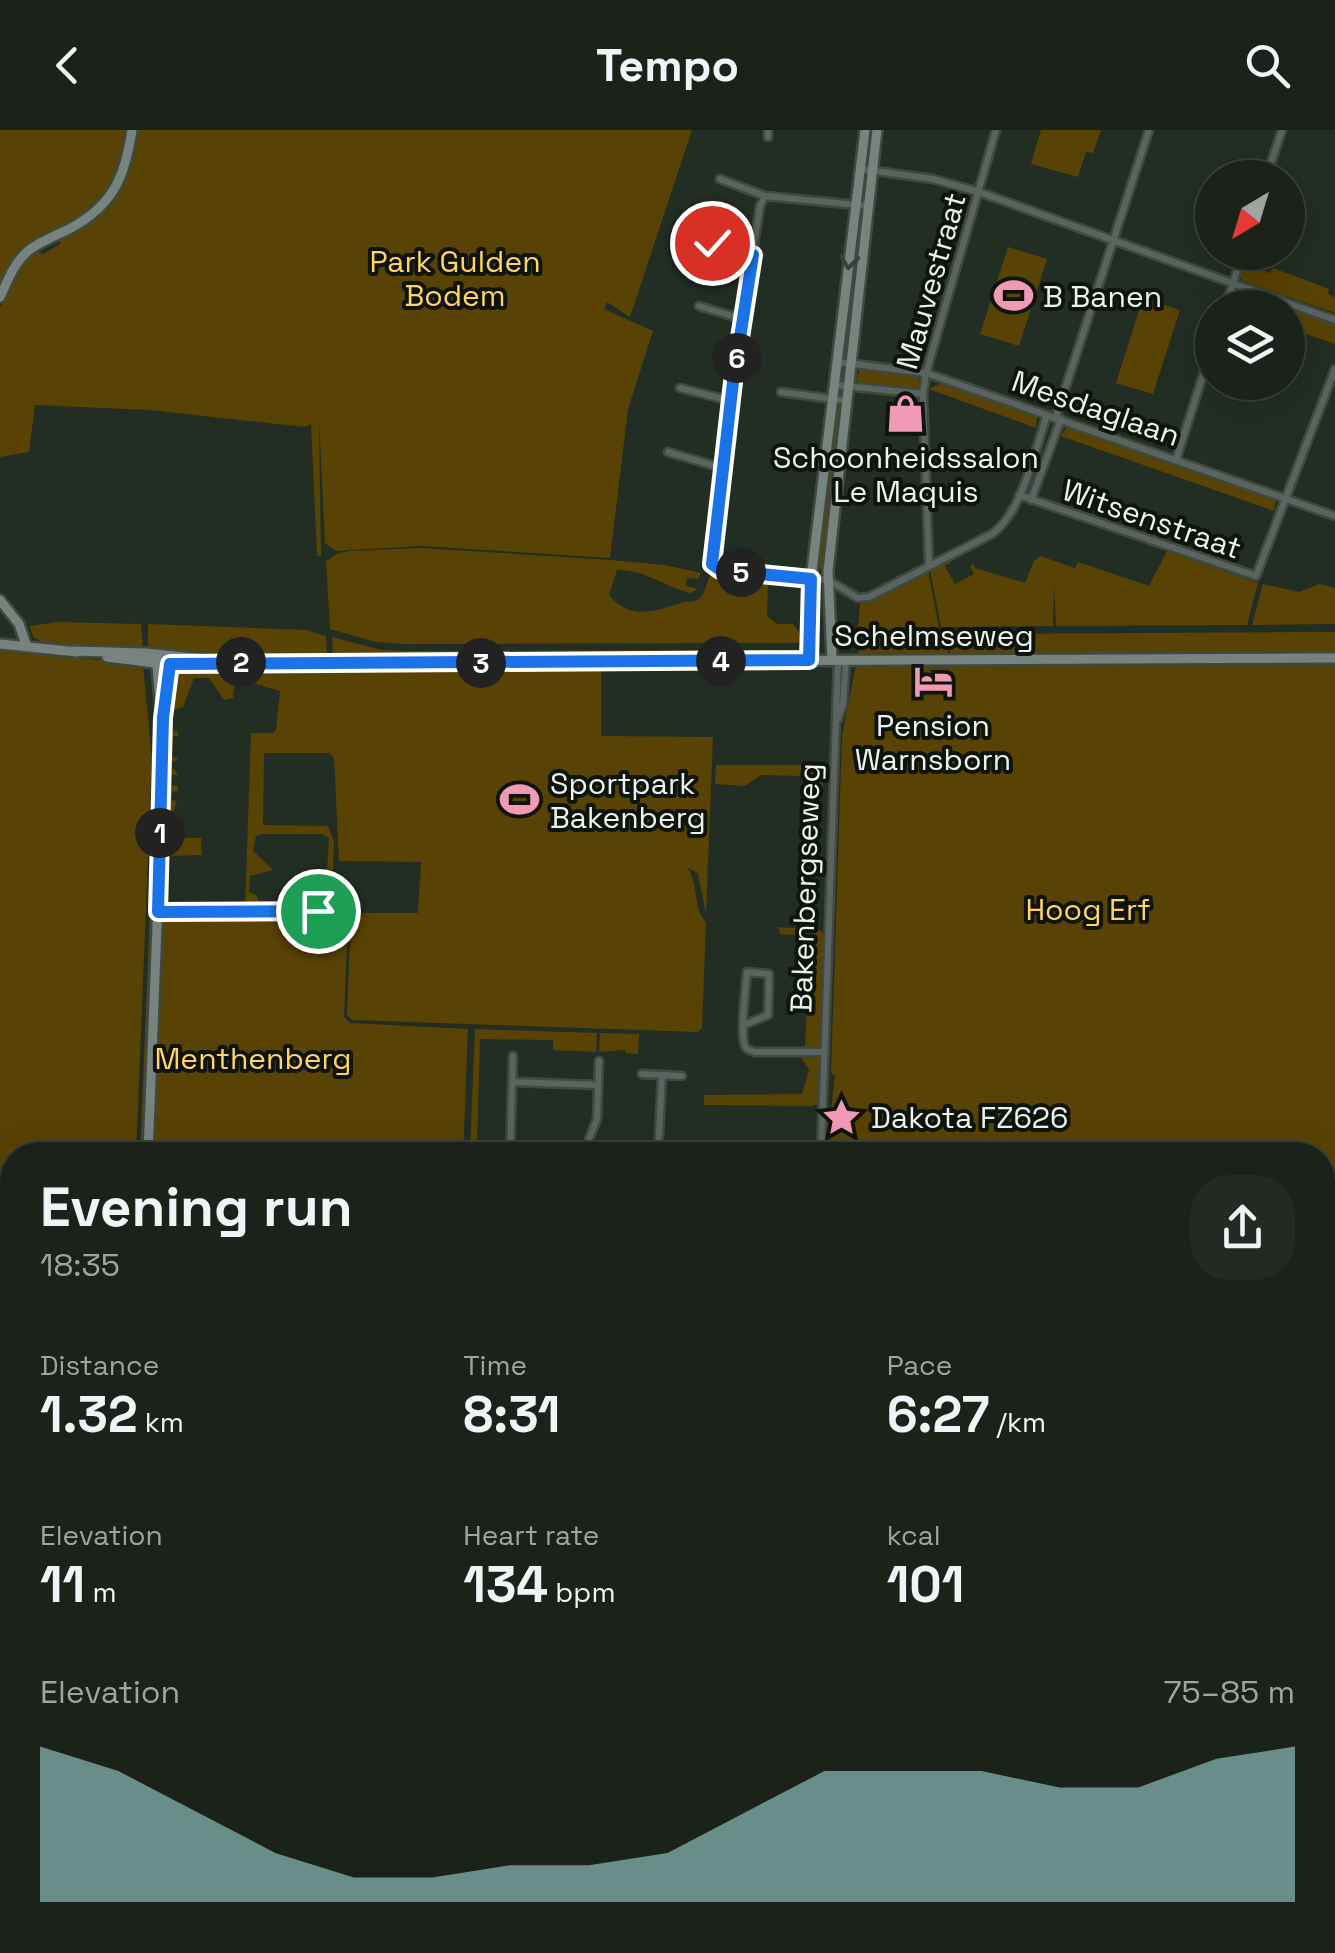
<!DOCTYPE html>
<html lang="en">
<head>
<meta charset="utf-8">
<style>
  :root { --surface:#1a221a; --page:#232a23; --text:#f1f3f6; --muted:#9fa4a2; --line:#383f39; --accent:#8bbbb9 }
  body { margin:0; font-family:"Space Grotesk",sans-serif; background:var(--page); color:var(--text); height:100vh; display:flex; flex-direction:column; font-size:38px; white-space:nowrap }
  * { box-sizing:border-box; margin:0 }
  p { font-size:32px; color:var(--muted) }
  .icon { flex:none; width:55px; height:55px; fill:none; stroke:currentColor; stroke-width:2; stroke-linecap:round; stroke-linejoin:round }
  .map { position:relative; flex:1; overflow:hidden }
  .drawer { position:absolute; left:0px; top:1012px; width:1335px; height:812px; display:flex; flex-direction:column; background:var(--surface); border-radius:40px 40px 0 0; box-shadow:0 10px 40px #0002,0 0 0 2px var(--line) }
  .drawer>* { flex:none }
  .needle { width:65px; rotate:218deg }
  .fabs { position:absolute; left:1195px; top:30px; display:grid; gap:20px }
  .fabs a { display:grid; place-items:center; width:110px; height:110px; border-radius:50%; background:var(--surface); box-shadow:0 10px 40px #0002,0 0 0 2px var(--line); font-size:50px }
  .pin { position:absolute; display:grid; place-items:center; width:85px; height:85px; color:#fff; margin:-42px; border:5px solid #fff; border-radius:50%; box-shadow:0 2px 10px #0007 }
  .km { position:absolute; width:50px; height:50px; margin:-25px; border-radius:50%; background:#222; color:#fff; font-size:28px; line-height:50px; text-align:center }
  .round { display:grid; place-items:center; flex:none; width:105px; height:105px; border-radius:40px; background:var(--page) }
  .headline { display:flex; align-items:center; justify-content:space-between; height:170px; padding:0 40px }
  h1 { font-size:55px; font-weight:700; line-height:75px }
  .metrics { display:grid; grid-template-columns:repeat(3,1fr); gap:15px; height:170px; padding:10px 40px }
  .metrics div { display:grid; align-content:center }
  .metrics b { font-size:50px; font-weight:700 }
  .metrics small { font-size:28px; font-weight:400 }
  .metrics p { font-size:28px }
  .chart { height:280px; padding:20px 40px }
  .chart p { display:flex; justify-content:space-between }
  .chart svg { width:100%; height:180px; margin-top:10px; fill:var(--accent); opacity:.7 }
  header { display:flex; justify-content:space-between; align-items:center; height:130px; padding:0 40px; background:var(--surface); font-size:45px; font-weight:700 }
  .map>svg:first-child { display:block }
</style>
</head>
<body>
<header><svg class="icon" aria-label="back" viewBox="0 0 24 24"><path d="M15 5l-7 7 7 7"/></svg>Tempo<svg class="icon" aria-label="search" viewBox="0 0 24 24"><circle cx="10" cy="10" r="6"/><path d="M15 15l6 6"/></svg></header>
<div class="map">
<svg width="1335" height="1823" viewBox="0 0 1335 1823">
  <rect width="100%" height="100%" fill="#222d23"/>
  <path fill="#584304" d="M0,0H128L116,54L92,81L19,122L0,158Z
    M135,0H692L630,187L607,172L604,179L653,201L628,279L610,428L422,416L336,421L325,413L319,289L321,427L317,425L311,294L305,297L150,280L35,275L29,322L0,327V177L21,135L36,121L43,124L60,114L61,107C114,79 128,60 135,0Z
    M1041,0H1101L1093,23L1086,22L1078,47L1031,34Z
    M860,83L865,89L849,225L846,226L843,222L857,87Z
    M1008,117L1047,129L1019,216L980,204Z
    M1244,134L1270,143L1273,138L1329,159L1328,164L1335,167V183L1243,151L1239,147Z
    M1241,160L1335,195V214L1288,198V178L1229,177L1235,161Z
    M1143,168L1180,180L1153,264L1116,253Z
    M860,238L916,244L919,246V257L915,259L861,254L856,250Z
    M941,253L1037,287L1036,298L929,259Z
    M840,278L824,438L821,440L817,434L835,280Z
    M1067,297L1276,370L1274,381L1061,306Z
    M422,418L610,430L665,435L701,443L698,449L687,448L686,456L698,459L691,463C664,457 645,439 617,440L609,465C630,491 656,481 681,473C687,470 690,473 697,470C707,464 706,450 712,443L768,449L767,486L777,494H793L799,502L800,510L797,513L402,514L375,512L330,499L326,431L339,423L350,421Z
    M1167,421L1258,453L1247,495L1056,496L1054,453L1053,496L941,497L930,440L950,429L951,432L945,436L955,454L974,444L970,436L973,434L975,438L1025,453L1034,431L1040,426L1075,438L1078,432L1149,456Z
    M928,441L939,497H900L857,509L860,474Z
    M1263,454L1299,462L1320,454L1335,458V494L1252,495Z
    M59,492L141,494L143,520L47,514L34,508L29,496Z
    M148,494L306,500L326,506L327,528L291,529L148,521Z
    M1335,502V524L952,526L943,504Z
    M941,504L950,526L858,525L859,514L882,508Z
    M332,507L381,520L401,521L800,520L794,527L333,530Z
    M0,519L143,535L152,629L136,1025H12V1812L46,1813L45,1823H0Z
    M1335,531V1823H800V1812H1322V1025H825L826,983L831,980L835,947L831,942L842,605L856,535Z
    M601,536V606L713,607L706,784L698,744L687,737C699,753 693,780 706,792L702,898L698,902L352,890L347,885L351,783H418L421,732L339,731L334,628L329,623H264L263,695L328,696L334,712L332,775L325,776L329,708L322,704H261L256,706L253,721L273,740L250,746L249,762L256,765L260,773L258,778H245L251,603H273L276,600L280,561L256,554L258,538Z
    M190,538H246L250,540V551H235L233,568L224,570L209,548H194L183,577L173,580V601L178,602V606H173L172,626L178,629L173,632L169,627L171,553L176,544Z
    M716,635H824L823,658L816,657L804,646L761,645L745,656L715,654Z
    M174,639L178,645H171L170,655L178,656V661L172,662V670L177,671L173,683L176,691L170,692L176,698H171V707H177L178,721L180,708H201L202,725L163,726L166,646L168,641Z
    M150,781L154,784L145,1025H140Z
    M318,783L322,787L348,788L344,887L350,893L468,899L463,1025H152L161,789L168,786Z
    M778,797L819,800L824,804L821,918L805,919L810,806L780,804Z
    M475,899L597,903L596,922L553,920V910L480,909L477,1018H470Z
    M600,903L639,904L638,924L626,923L625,920L599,922Z
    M804,923L820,927L819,974L811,976L704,975V965L802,964L809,940L802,929Z
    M457,1813H581L580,1823H456Z
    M645,1813H794V1823H644Z"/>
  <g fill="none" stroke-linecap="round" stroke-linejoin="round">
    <path stroke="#061517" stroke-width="2.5" d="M1209,1812V1823"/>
    <defs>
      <path id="street" d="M768,7V0
        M861,39L933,49L979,62L1335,190
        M1266,48L1282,0
        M720,49L765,66L868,76
        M765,66L760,76L733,251L711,431L714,438L828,450L858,468L869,467L992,404C1022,383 1035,320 1047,285
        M712,113L753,125
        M699,176L742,189
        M1225,178L1243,122
        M838,232L926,243L1335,386
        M836,255L923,264
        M680,258L731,271
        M781,262L847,271
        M1056,287L1149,0
        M668,322L722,338
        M1176,330L1212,217
        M1019,365L1256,446L1335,239
        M1031,370L1061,289
        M929,436L923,264L926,243L996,0
        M838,589L843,574L846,530
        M158,782L332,780
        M744,895L768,885L769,844L747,842C746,855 739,909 746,918C748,920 751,920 754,922H824
        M642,944L682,946
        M512,952L598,955
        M510,1025L513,926
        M588,1025L589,1009L597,989L599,931
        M658,1025L662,945
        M821,1025L838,530
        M85,1823V1812
        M702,1823L712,1812
        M797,1823V1812"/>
      <path id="secondary" d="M0,167C8,150 14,133 28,121C40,111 55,106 69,99C113,76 125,47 132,0
        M0,470L19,494L27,517
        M0,514L77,522
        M74,521L145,523L233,532L330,533L1335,528
        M107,527L155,533L211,534
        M809,530L811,449L865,0
        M832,530L828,441L877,0
        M164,575L171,531
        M148,1025L164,618L156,524
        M58,1823L59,1812"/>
    </defs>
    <use href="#street" stroke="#3e493f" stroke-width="11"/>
    <use href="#secondary" stroke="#3e493f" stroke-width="14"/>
    <use href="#street" stroke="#5b6361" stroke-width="6"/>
    <use href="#secondary" stroke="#77837f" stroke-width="9"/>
  </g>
  <defs><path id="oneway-chevron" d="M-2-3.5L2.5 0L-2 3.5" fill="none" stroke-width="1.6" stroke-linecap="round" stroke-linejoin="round" transform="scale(2.5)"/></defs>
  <use stroke="#39403c" href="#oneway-chevron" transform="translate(849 132) rotate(97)"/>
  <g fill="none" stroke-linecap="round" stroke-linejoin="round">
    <defs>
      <path id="route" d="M318,781L158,782L163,588L170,534L809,530L811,449L720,440L712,434L733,252L753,125L712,113"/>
    </defs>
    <use href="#route" stroke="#fff" stroke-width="20"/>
    <use href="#route" stroke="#1a73e8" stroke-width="12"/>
  </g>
  <defs>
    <symbol id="stadium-bare" viewBox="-9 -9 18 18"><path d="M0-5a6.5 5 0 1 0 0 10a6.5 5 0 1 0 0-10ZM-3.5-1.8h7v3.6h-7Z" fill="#f09ab5" stroke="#0f140f" stroke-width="2.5" paint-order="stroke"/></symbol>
    <symbol id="shop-bare" viewBox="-9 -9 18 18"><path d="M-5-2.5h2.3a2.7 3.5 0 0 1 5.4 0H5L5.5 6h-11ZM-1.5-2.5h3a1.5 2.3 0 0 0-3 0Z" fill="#f09ab5" stroke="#0f140f" stroke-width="2.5" paint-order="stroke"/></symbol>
    <symbol id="hotel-bare" viewBox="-9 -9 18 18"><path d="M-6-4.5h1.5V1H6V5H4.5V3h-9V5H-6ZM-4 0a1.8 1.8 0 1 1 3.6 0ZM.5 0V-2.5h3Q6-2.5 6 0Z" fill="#f09ab5" stroke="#0f140f" stroke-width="2.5" paint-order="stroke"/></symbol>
    <symbol id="sight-bare" viewBox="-9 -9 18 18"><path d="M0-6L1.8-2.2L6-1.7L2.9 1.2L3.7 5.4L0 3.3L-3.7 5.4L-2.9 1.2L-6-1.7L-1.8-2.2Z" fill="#f09ab5" stroke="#0f140f" stroke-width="2.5" paint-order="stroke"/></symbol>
  </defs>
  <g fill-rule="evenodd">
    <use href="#stadium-bare" x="986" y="138" width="55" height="55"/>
    <use href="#shop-bare" x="878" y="256" width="55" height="55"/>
    <use href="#hotel-bare" x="906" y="524" width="55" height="55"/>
    <use href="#stadium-bare" x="492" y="642" width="55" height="55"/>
    <use href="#sight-bare" x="814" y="960" width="55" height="55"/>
  </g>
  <g text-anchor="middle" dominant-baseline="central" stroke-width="8" stroke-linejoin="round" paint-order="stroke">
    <g font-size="30" fill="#ffd365" stroke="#0f140f">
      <text x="455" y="131">Park Gulden<tspan x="455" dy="34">Bodem</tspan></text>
      <text x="1088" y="779">Hoog Erf</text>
      <text x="253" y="928">Menthenberg</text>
    </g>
    <g font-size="30" fill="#ecf3ec" stroke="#0f140f">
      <text transform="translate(931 151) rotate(-74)">Mauvestraat</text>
      <text transform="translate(1096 278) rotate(19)">Mesdaglaan</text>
      <text transform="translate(1152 389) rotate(19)">Witsenstraat</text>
      <text x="934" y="505">Schelmseweg</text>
      <text transform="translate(805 758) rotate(-88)">Bakenbergseweg</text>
    </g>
    <g font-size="30" fill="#ecf3ec" stroke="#0f140f" text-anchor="start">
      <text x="1043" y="166">B Banen</text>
      <text x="906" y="327" text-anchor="middle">Schoonheidssalon<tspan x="906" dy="34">Le Maquis</tspan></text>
      <text x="933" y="595" text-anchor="middle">Pension<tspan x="933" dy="34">Warnsborn</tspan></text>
      <text x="550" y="653">Sportpark<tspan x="550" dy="34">Bakenberg</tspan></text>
      <text x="871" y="987">Dakota FZ626</text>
    </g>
  </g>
</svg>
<div class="fabs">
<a><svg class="needle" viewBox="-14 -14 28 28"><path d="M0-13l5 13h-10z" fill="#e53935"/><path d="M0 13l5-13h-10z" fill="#9fa4a2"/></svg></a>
<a><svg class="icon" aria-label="layers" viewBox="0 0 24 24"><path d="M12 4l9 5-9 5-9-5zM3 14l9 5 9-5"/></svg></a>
</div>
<div class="pin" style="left:318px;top:781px;background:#1e9e55"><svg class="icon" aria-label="arrive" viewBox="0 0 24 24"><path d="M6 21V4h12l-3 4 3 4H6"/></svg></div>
<div class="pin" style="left:712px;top:113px;background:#d93025"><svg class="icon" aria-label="check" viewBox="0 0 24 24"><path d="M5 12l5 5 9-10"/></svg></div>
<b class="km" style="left:160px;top:703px">1</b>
<b class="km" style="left:241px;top:532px">2</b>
<b class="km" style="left:481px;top:533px">3</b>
<b class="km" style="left:721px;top:531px">4</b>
<b class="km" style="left:741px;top:442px">5</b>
<b class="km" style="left:737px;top:228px">6</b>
<section class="drawer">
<div class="headline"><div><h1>Evening run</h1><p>18:35</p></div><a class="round"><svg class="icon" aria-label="share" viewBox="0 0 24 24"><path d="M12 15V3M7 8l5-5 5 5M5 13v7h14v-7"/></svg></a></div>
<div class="metrics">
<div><p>Distance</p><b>1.32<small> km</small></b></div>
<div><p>Time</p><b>8:31</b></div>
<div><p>Pace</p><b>6:27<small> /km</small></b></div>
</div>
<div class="metrics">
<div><p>Elevation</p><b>11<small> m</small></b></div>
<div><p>Heart rate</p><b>134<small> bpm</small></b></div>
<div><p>kcal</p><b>101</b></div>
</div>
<div class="chart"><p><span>Elevation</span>75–85 m</p>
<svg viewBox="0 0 160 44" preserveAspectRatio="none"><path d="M0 44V6L10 12L20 22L30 32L40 38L50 38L60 35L70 35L80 32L90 22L100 12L110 12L120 12L130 16L140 16L150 9L160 6V44z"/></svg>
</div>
</section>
</div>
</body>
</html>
